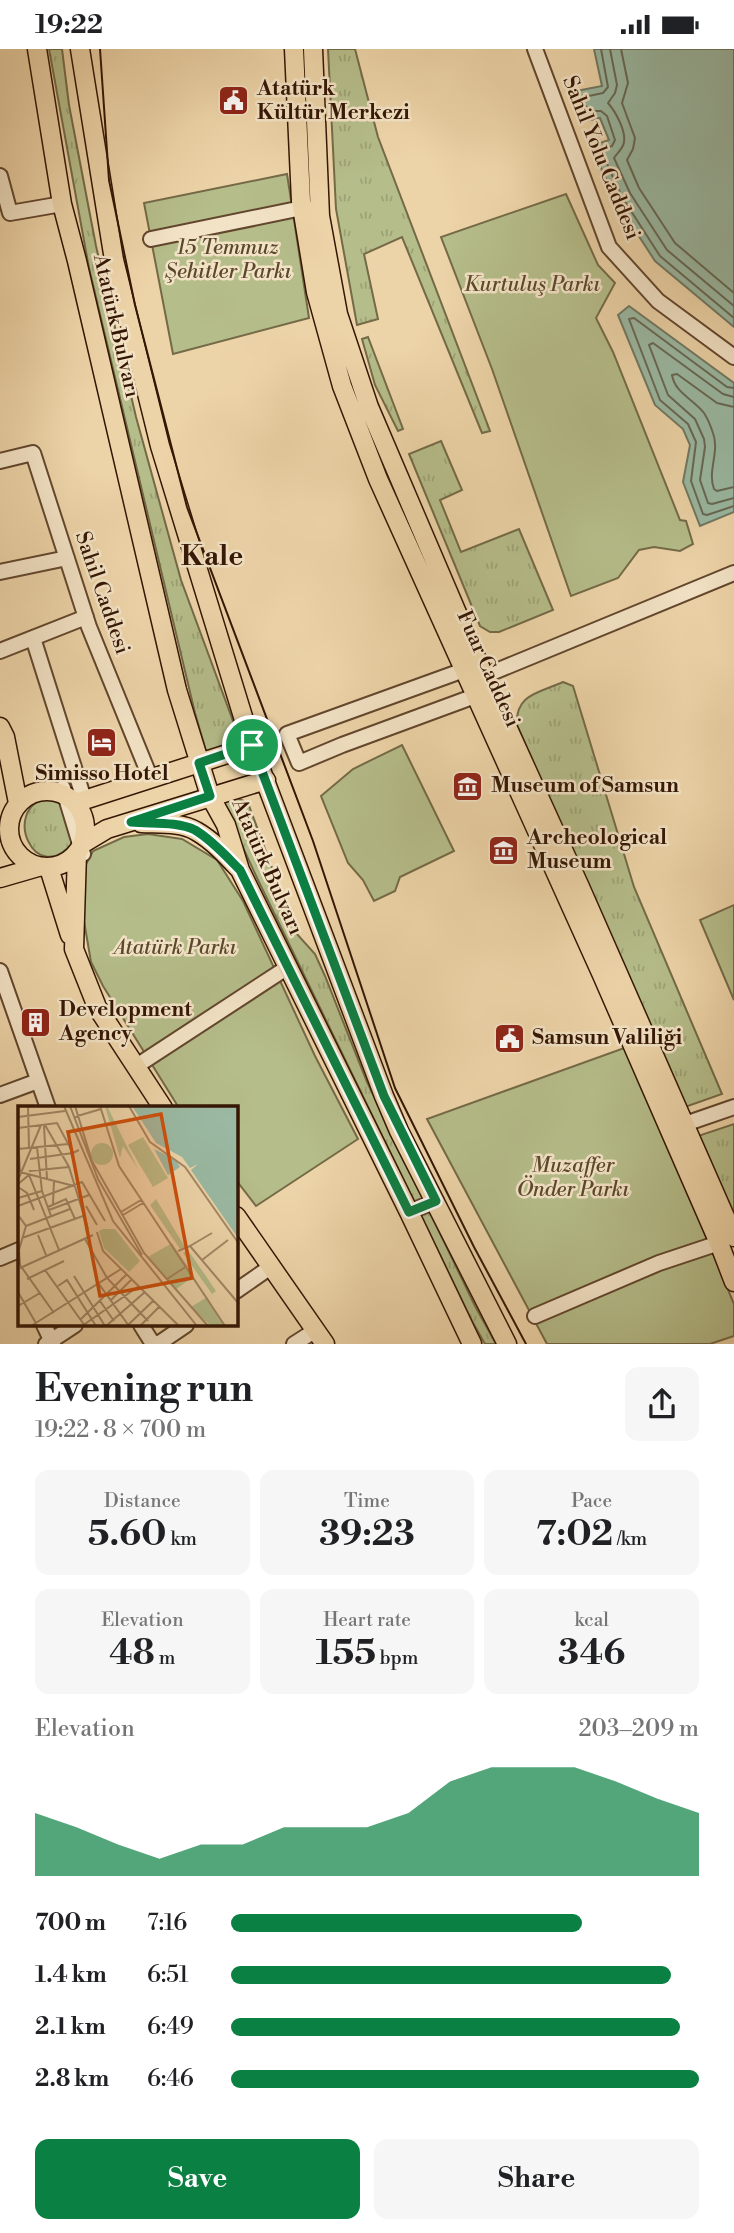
<!DOCTYPE html>
<html lang="en">
<head>
<meta charset="utf-8">
<style>
  :root { --surface:#fff; --page:#f6f6f6; --text:#202124; --muted:#757577; --accent:#0b8043 }
  body { margin:0; font-family:"Libre Bodoni",serif; background:var(--page); color:var(--text); height:100vh; display:flex; flex-direction:column; font-size:26px; white-space:nowrap }
  * { box-sizing:border-box; margin:0 }
  p { font-size:23px; color:var(--muted) }
  .icon { flex:none; width:38px; height:38px; fill:none; stroke:currentColor; stroke-width:2; stroke-linecap:round; stroke-linejoin:round }
  .map { position:relative; height:1295px; overflow:hidden }
  .drawer { display:flex; flex-direction:column; background:var(--surface); flex:1 }
  .drawer>* { flex:none }
  .pin { position:absolute; display:grid; place-items:center; width:60px; height:60px; color:#fff; margin:-30px; border:4px solid #fff; border-radius:50%; box-shadow:0 2px 7px #0007 }
  .round { display:grid; place-items:center; flex:none; width:74px; height:74px; border-radius:14px; background:var(--page) }
  .overview { display:flex; align-items:center; justify-content:space-between; height:119px; padding:0 35px }
  h1 { font-size:38px; font-weight:700; line-height:52px }
  .figures { display:grid; grid-template-columns:repeat(3,1fr); gap:10px; height:119px; padding:7px 35px }
  .figures div { display:grid; align-content:center; border-radius:14px; background:var(--page); text-align:center }
  .figures b { font-size:35px; font-weight:700 }
  .figures small { font-size:19px; font-weight:400 }
  .figures p { font-size:19px }
  .chart { height:196px; padding:14px 35px }
  .chart p { display:flex; justify-content:space-between }
  .chart svg { width:100%; height:126px; margin-top:7px; fill:var(--accent); opacity:.7 }
  .button { display:flex; gap:14px; margin-top:auto; padding:14px 35px }
  .button a { flex:1; height:80px; border-radius:14px; background:var(--accent); color:#fff; font-size:28px; font-weight:700; line-height:80px; text-align:center }
  .button a+a { background:var(--page); color:var(--text) }
  ul { padding:0 35px; list-style:none; font-size:23px }
  li { display:grid; grid-template-columns:112px 84px 1fr; align-items:center; height:52px }
  li i { height:18px; border-radius:9px; background:var(--accent) }
  .status { display:flex; justify-content:space-between; align-items:center; height:49px; padding:0 35px; background:var(--surface); direction:ltr }
  .status svg { height:19px; fill:currentColor }
  .map>svg:first-child { display:block }
</style>
</head>
<body>
<div class="status"><b>19:22</b><svg viewBox="0 0 49 12"><path d="M0 12V9h3v3zM5 12V6h3v6zM10 12V3h3v9zM15 12V0h3v12zM26 1h20v11H26zM47 4h2v5h-2z"/></svg></div>
<div class="map">
<svg width="734" height="1295" viewBox="0 0 734 1295">
  <defs>
    <pattern id="grass-tufts" width="24" height="20" patternUnits="userSpaceOnUse" patternTransform="scale(1.75)"><rect width="24" height="20" fill="#b5bd8a"/><path d="M3 7l-1-3M5 7V3M7 7l1-3M15 17l-1-3M17 17v-4M19 17l1-3" fill="none" stroke="#9ca275"/></pattern>
  </defs>
  <rect width="100%" height="100%" fill="#edd4a8"/>
  <filter id="stains"><feTurbulence type="fractalNoise" baseFrequency=".00286" numOctaves="4"/><feColorMatrix values="0 0 0 0 .2 0 0 0 0 .09 0 0 0 0 .02 0 0 0 .5 -.17"/></filter>
  <radialGradient id="worn" r=".72"><stop offset=".6" stop-color="#630" stop-opacity="0"/><stop offset="1" stop-color="#630" stop-opacity=".3"/></radialGradient>
  <path fill="url(#grass-tufts)" stroke="#746a47" stroke-width="2" d="M49,0H62L69,56L96,197L136,368L181,531L233,672C232,691 231,709 206,702L195,664L89,219Z
    M328,0H355L378,88L490,382L482,384L402,188L364,205L378,270L357,276L336,160Z
    M368,288L403,380L398,382L375,336L362,290Z
    M441,392L462,441L440,451L461,503L519,480L553,561L499,583H490L480,577L409,405Z
    M563,633L573,637L634,838L722,1045L685,1058L517,676C515,645 539,644 563,633Z
    M233,747L248,754L296,884L315,905L325,927L367,1033L475,1257L496,1295H485L472,1272L257,829L224,757L227,749Z
    M48,749L58,751L67,756L74,792C35,842 0,758 48,749Z
    M734,1075V1169L698,1087Z"/>
  <path fill="#b5bd8a" stroke="#746a47" stroke-width="2" d="M287,125L309,269L173,305L144,154Z
    M566,145L598,216L615,234L596,269L613,303L680,471L686,472L693,495L680,502L654,498L639,501L618,529L571,547L492,320L441,188Z
    M402,696L454,802L400,828L395,842L374,852L363,831L348,814L321,747L353,720Z
    M148,785L182,790L217,811L243,852L315,1007L358,1090L256,1157L236,1131V1059H179L103,937L91,913L79,843L84,819L93,802L124,788Z
    M734,856V951L700,871Z
    M627,998L734,1255V1287L710,1295H547L427,1070Z"/>
  <path fill="#9ab9a3" stroke="#717863" stroke-width="2" d="M594,0H734V278L655,212L616,152L591,97L609,91L600,69L585,72L582,63H578L571,43L602,37Z
    M629,257L734,334V463L700,477L683,433L690,396L683,380L655,356L618,266Z"/>
  <g fill="none" stroke-linecap="round" stroke-linejoin="round">
    <path stroke="#676854" stroke-width="2" d="M601,0L608,38L603,44L584,48L581,52L590,62H601L607,67L615,91L612,97L604,100L602,104L622,148L660,207L734,269
      M610,0L617,36L615,44L608,54C615,62 626,81 624,93C623,100 617,104 614,109L630,144L667,201L734,257
      M621,0L628,34L622,54L635,89L633,100L627,111L639,139L675,194L734,244
      M734,339L727,338L634,269L629,270L660,351L688,375L696,393L691,432L703,465L707,466L734,457
      M734,348L723,345L653,294L649,296L668,346L695,370L704,390L705,398L700,431L708,454L712,455L734,449
      M734,358L717,354L677,325L672,326C675,344 693,350 704,364C708,370 711,378 713,384C720,403 707,422 714,440L717,442L734,438"/>
    <defs>
      <path id="minor" d="M535,0L609,198L658,252L734,308
        M0,127L10,164L62,155
        M151,190L302,159
        M0,412L33,404L89,578L150,728
        M0,523L67,509
        M33,589L84,750
        M0,602L86,568
        M464,621L287,685L299,714L342,696L475,647
        M484,627L734,524
        M63,739L83,805
        M0,922L48,1059
        M135,1018L288,918
        M0,1046L38,1032
        M675,1073L685,1075L734,1058
        M409,1163L436,1152
        M0,1209L19,1201
        M236,1242L272,1217
        M535,1267L659,1214L719,1194
        M44,1276L53,1295
        M141,1276L153,1295
        M46,1295L75,1276
        M158,1295L186,1276
        M294,1295L316,1281"/>
      <path id="major" d="M37,0L62,155L77,212L177,641L210,747L226,776L240,821L409,1163L472,1295
        M80,0L114,211L160,397L252,697L384,1047L399,1082L507,1295
        M294,0L301,152L316,243L342,337L378,430L602,926L719,1194L734,1233
        M313,0L320,167L338,265L369,358L484,627L580,838L734,1188
        M0,678L5,688L18,754
        M9 780a38 38 0 1 1 76 0a38 38 0 1 1-76 0Z
        M75,754L252,697
        M141,774C158,775 181,773 196,782C212,791 226,806 238,819
        M82,795L107,780L266,731
        M77,804L74,900L97,958L163,1059
        M49,819L70,886
        M0,829L38,818
        M236,1167L325,1295"/>
    </defs>
    <use href="#minor" stroke="#62462d" stroke-width="18"/>
    <use href="#major" stroke="#341604" stroke-width="21"/>
    <use href="#minor" stroke="#f3e3c6" stroke-width="14"/>
    <use href="#major" stroke="#edd4a8" stroke-width="18"/>
    <path stroke="#341604" stroke-width="2" d="M100,0L109,131L135,256L187,458L313,792L395,1039L474,1198L526,1295"/>
  </g>
  <g fill="none" stroke-linecap="round" stroke-linejoin="round">
    <defs>
      <path id="route" d="M252,696L384,1047L436,1152L409,1163L240,821C227,808 212,791 195,781C177,772 151,775 131,773L210,747L199,714Z"/>
    </defs>
    <use href="#route" stroke="#fff" stroke-width="14"/>
    <use href="#route" stroke="#0b8043" stroke-width="9"/>
  </g>
  <defs>
    <symbol id="civic-square" viewBox="-11 -11 22 22"><rect x="-9" y="-9" width="18" height="18" rx="4" fill="#8f2418" stroke="#f3e3c6"/><path d="M-.6-6.5H3V-4.5H.6V-3L4-1V1h2V6H-6V1h2V-1L-.6-3ZM-1.2 2.5V6h2.4V2.5Z" fill="#fff"/></symbol>
    <symbol id="hotel-square" viewBox="-11 -11 22 22"><rect x="-9" y="-9" width="18" height="18" rx="4" fill="#8f2418" stroke="#f3e3c6"/><path d="M-6-4.5h1.5V1H6V5H4.5V3h-9V5H-6ZM-4 0a1.8 1.8 0 1 1 3.6 0ZM.5 0V-2.5h3Q6-2.5 6 0Z" fill="#fff"/></symbol>
    <symbol id="museum-square" viewBox="-11 -11 22 22"><rect x="-9" y="-9" width="18" height="18" rx="4" fill="#8f2418" stroke="#f3e3c6"/><path d="M0-6L6-3V-2H-6V-3ZM-5-1h2V3h-2ZM-1-1h2V3h-2ZM3-1h2V3H3ZM-6 4H6V6H-6Z" fill="#fff"/></symbol>
    <symbol id="building-square" viewBox="-11 -11 22 22"><rect x="-9" y="-9" width="18" height="18" rx="4" fill="#8f2418" stroke="#f3e3c6"/><path d="M-4-6H4V6H1V3H-1V6H-4ZM-2.5-4.3h1.7v1.8h-1.7ZM.8-4.3h1.7v1.8H.8ZM-2.5-1h1.7V.8h-1.7ZM.8-1h1.7V.8H.8Z" fill="#fff"/></symbol>
  </defs>
  <g fill-rule="evenodd">
    <use href="#civic-square" x="216" y="34" width="35" height="35"/>
    <use href="#hotel-square" x="84" y="676" width="35" height="35"/>
    <use href="#museum-square" x="450" y="720" width="35" height="35"/>
    <use href="#museum-square" x="486" y="784" width="35" height="35"/>
    <use href="#building-square" x="18" y="956" width="35" height="35"/>
    <use href="#civic-square" x="492" y="972" width="35" height="35"/>
  </g>
  <g text-anchor="middle" dominant-baseline="central" stroke-width="5" stroke-linejoin="round" paint-order="stroke">
    <g font-size="21" font-weight="bold" fill="#341604" stroke="#f3e3c6" text-anchor="start">
      <text x="257" y="40">Atatürk<tspan x="257" dy="24">Kültür Merkezi</tspan></text>
      <text x="102" y="725" text-anchor="middle">Simisso Hotel</text>
      <text x="491" y="737">Museum of Samsun</text>
      <text x="527" y="789">Archeological<tspan x="527" dy="24">Museum</tspan></text>
      <text x="59" y="961">Development<tspan x="59" dy="24">Agency</tspan></text>
      <text x="532" y="989">Samsun Valiliği</text>
    </g>
    <g font-size="21" fill="#341604" stroke="#f3e3c6">
      <text transform="translate(601 109) rotate(68)">Sahil Yolu Caddesi</text>
      <text transform="translate(116 277) rotate(77)">Atatürk Bulvarı</text>
      <text transform="translate(102 544) rotate(71)">Sahil Caddesi</text>
      <text transform="translate(488 620) rotate(66)">Fuar Caddesi</text>
      <text transform="translate(267 818) rotate(66)">Atatürk Bulvarı</text>
    </g>
    <g font-size="21" font-style="italic" fill="#5b482c" stroke="#f3e3c6">
      <text x="228" y="199">15 Temmuz<tspan x="228" dy="24">Şehitler Parkı</tspan></text>
      <text x="532" y="236">Kurtuluş Parkı</text>
      <text x="175" y="899">Atatürk Parkı</text>
      <text x="573" y="1117">Muzaffer<tspan x="573" dy="24">Önder Parkı</tspan></text>
    </g>
    <g font-size="28" font-weight="bold" fill="#341604" stroke="#f3e3c6">
      <text x="212" y="507">Kale</text>
    </g>
  </g>
  <g transform="translate(18 1057)">
    <rect width="220" height="220" fill="#edd4a8"/>
    <path d="M87,0H89L120,63L105,40L102,52ZM138,93L167,141L162,143L132,99ZM170,144L198,185L194,188L165,147Z" fill="#b5bd8a"/>
    <path d="M125,31L150,72L135,81L110,39ZM73 48a11 11 0 1 1 22 0a11 11 0 1 1-22 0ZM85,123H97L122,155L111,166L86,142L81,125ZM154,137L176,170L157,184L130,151ZM189,191L206,220H193L173,201Z" fill="#b5bd8a"/>
    <path d="M114,0H220V132L173,64L180,58L172,62L164,51L138,37ZM136,43L157,53L162,61L150,69Z" fill="#9ab9a3"/>
    <path fill="none" stroke="#a38866" stroke-width="2" d="M10,0L11,42M46,0L95,115L179,220M52,0L80,73L124,149M57,0L74,55L126,147L190,220M82,0L101,60L207,220M111,0L132,36L167,61L221,138M0,11L47,5M56,11L83,3M27,19L51,61L70,123M26,20L29,73M0,22L39,17L55,47L61,44M0,29L2,66M19,41L24,85L33,110M0,43L50,38M12,53L55,47M11,65L51,61M2,66L56,80M0,74L23,19M0,78L11,69L41,144M0,81L9,87L16,104M0,92L24,85M123,94L103,106L105,109L125,97M35,98L36,75M0,100L64,76L87,115M68,100L79,119M30,101L48,93L57,113M31,104L71,89M0,109L8,120L1,144L2,159L36,207M8,120L52,103M79,126L85,145L161,220M20,129L28,149M4,132L65,110M67,133L89,172L130,215M172,140L194,127M160,145L172,140L221,198M184,154L210,134M2,162L75,129M27,164L67,220M56,170L87,220M9,173L46,155M149,173L169,160M81,178L111,220M40,180L49,174L78,220M0,186L19,219M82,195L96,215M92,195L114,173M0,200L22,187M63,213L109,168M13,220L103,163M64,220L121,180M88,220L127,186M109,220L136,194M122,220L142,200"/>
    <path fill="#cd4f0b" fill-opacity="0.15" stroke="#cd4f0b" stroke-width="3.5" d="M143,8L174,172L82,190L50,26Z"/>
    <rect width="220" height="220" fill="none" stroke="#341604" stroke-width="3.5"/>
  </g>
  <rect width="100%" height="100%" filter="url(#stains)"/>
  <rect width="100%" height="100%" fill="url(#worn)"/>
</svg>
<div class="pin" style="left:252px;top:696px;background:#1e9e55"><svg class="icon" aria-label="arrive" viewBox="0 0 24 24"><path d="M6 21V4h12l-3 4 3 4H6"/></svg></div>
</div>
<section class="drawer">
<div class="overview"><div><h1>Evening run</h1><p>19:22 · 8 × 700 m</p></div><a class="round"><svg class="icon" aria-label="share" viewBox="0 0 24 24"><path d="M12 15V3M7 8l5-5 5 5M5 13v7h14v-7"/></svg></a></div>
<div class="figures">
<div><p>Distance</p><b>5.60<small> km</small></b></div>
<div><p>Time</p><b>39:23</b></div>
<div><p>Pace</p><b>7:02<small> /km</small></b></div>
</div>
<div class="figures">
<div><p>Elevation</p><b>48<small> m</small></b></div>
<div><p>Heart rate</p><b>155<small> bpm</small></b></div>
<div><p>kcal</p><b>346</b></div>
</div>
<div class="chart"><p><span>Elevation</span>203–209 m</p>
<svg viewBox="0 0 160 44" preserveAspectRatio="none"><path d="M0 44V22L10 27L20 33L30 38L40 33L50 33L60 27L70 27L80 27L90 22L100 11L110 6L120 6L130 6L140 11L150 17L160 22V44z"/></svg>
</div>
<ul>
<li><b>700 m</b>7:16<i style="width:75%"></i></li>
<li><b>1.4 km</b>6:51<i style="width:94%"></i></li>
<li><b>2.1 km</b>6:49<i style="width:96%"></i></li>
<li><b>2.8 km</b>6:46<i style="width:100%"></i></li>
</ul>
<div class="button"><a>Save</a><a>Share</a></div>
</section>
</body>
</html>
